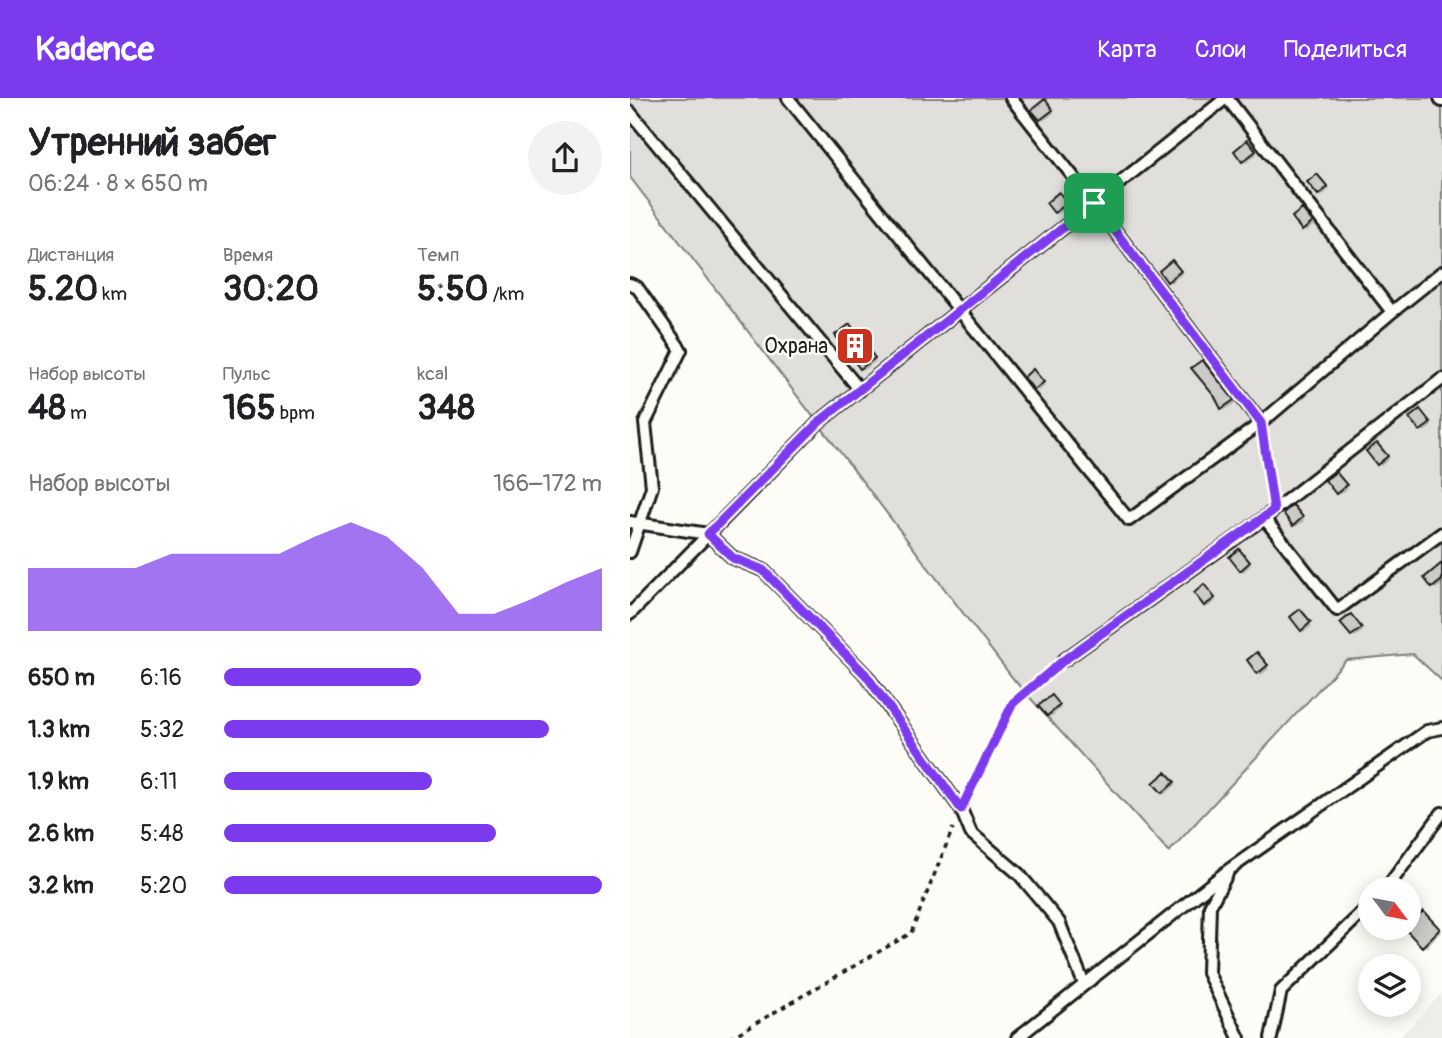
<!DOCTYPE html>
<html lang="ru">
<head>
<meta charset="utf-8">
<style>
  :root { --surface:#fff; --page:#f2f2f2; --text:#202124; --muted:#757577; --accent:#7c3aed }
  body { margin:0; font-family:Pangolin,sans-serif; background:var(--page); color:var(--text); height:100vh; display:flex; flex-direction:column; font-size:26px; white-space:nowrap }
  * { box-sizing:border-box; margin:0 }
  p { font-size:23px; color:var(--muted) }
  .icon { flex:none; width:38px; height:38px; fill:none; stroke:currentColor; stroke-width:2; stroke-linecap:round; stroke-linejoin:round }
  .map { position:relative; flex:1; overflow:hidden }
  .panel { display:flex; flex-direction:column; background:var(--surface); width:630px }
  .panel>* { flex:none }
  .needle { width:46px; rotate:122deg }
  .tools { position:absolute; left:728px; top:779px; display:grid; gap:14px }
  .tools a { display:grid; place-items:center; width:63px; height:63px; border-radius:50%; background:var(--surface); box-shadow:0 4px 18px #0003; font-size:35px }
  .pin { position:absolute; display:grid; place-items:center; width:60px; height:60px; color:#fff; margin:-30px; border-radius:14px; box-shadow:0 4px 10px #0006 }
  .round { display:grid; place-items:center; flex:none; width:74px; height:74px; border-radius:37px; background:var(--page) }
  .head { display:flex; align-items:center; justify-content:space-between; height:119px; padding:0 28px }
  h1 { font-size:38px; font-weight:700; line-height:52px }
  .figures { display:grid; grid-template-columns:repeat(3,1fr); gap:10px; height:119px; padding:7px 28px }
  .figures div { display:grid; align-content:center }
  .figures b { font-size:35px; font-weight:700 }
  .figures small { font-size:19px; font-weight:400 }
  .figures p { font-size:19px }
  .chart { height:196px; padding:14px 28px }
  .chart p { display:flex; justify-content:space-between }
  .chart svg { width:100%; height:126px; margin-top:7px; fill:var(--accent); opacity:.7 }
  ul { padding:0 28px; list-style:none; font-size:23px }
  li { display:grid; grid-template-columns:112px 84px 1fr; align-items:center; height:52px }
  li i { height:18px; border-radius:9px; background:var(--accent) }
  header { display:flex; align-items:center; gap:42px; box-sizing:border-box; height:98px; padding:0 35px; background:var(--accent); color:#fff }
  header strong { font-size:33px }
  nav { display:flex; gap:38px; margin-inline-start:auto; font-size:24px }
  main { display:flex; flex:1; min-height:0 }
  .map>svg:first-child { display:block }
</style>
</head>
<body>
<header>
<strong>Kadence</strong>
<nav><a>Карта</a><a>Слои</a><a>Поделиться</a></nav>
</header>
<main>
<section class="panel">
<div class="head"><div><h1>Утренний забег</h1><p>06:24 · 8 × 650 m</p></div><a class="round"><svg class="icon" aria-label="share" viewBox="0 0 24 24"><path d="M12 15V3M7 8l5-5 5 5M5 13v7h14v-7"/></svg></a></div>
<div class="figures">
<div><p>Дистанция</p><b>5.20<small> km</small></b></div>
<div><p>Время</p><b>30:20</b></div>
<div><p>Темп</p><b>5:50<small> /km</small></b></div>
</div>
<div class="figures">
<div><p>Набор высоты</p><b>48<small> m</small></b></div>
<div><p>Пульс</p><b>165<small> bpm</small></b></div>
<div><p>kcal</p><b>348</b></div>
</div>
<div class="chart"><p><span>Набор высоты</span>166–172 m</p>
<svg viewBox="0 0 160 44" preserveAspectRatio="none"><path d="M0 44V22L10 22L20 22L30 22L40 17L50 17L60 17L70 17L80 11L90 6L100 11L110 22L120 38L130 38L140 33L150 27L160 22V44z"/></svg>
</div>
<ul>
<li><b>650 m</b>6:16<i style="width:52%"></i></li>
<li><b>1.3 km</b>5:32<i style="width:86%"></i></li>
<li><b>1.9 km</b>6:11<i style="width:55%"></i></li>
<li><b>2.6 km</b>5:48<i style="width:72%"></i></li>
<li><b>3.2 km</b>5:20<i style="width:100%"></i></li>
</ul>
</section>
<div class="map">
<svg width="812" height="940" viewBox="0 0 812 940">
  <rect width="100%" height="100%" fill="#fdfcf7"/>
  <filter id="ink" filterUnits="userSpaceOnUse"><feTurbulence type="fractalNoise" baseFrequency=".0143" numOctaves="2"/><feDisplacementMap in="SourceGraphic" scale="14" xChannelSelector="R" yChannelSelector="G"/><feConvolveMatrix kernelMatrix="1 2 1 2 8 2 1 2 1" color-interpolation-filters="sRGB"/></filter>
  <g filter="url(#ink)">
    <path fill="#eeede9" d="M812,895V940H768L783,926Z"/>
    <path fill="#e0dfdb" stroke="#7e7e7c" stroke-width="2" d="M0,0H812V583L783,556L716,562L539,754L385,583L0,79Z"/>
    <path fill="#0003" d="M414,3L424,15L413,23L404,12Z
      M617,45L627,56L616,65L606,53Z
      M687,78L699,92L691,99L679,84Z
      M429,96L439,108L428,116L418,105Z
      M672,113L684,127L676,134L664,119Z
      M542,165L552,176L541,185L531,174Z
      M222,230L246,263L234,272L231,270Z
      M574,266L605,305L595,312L586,298Z
      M403,273L415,288L408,293L396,279Z
      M790,313L802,328L794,334L782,320Z
      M747,347L759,361L751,368L739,353Z
      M706,376L718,390L710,397L698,382Z
      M663,410L674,423L666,429L655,416Z
      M609,453L621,467L613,474L601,460Z
      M812,477V486L806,491L796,480Z
      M574,489L586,503L578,509L566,495Z
      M670,513L682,528L674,534L662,520Z
      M721,519L733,533L725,539L713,525Z
      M627,556L639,571L631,577L619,563Z
      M422,599L431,610L421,619L411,608Z
      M536,676L546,687L535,696L525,685Z
      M793,816L811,834L796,850L778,831Z"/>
    <path fill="#cccbc8" stroke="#1c1c1c" stroke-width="2" d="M415,1L423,12L410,22L401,12Z
      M617,42L626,53L612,64L604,53Z
      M687,76L698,89L688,97L677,84Z
      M429,94L438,105L424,115L416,105Z
      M672,111L683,124L672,133L662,119Z
      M542,162L551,173L537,184L529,173Z
      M220,226L245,260L230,271L205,237Z
      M572,262L604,302L591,311L585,299L561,270Z
      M403,271L414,284L404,292L394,279Z
      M790,311L801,325L790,333L779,320Z
      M747,345L758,358L747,367L736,353Z
      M706,374L717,387L706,396L695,382Z
      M663,407L673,419L663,428L653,415Z
      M609,451L620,464L610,473L599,459Z
      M812,465V482L802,490L794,480Z
      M574,486L585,500L574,508L564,495Z
      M670,511L681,524L671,533L660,519Z
      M721,516L732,530L721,538L710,525Z
      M627,554L638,567L627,576L617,562Z
      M422,597L430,607L417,618L408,608Z
      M536,674L545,684L532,695L523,685Z
      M793,813L810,831L792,849L775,831Z"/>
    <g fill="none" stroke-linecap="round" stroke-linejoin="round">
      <defs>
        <path id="service" d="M158,0L499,422L631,325L762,214L812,174
          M381,0L464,105L631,325
          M597,0L762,214
          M810,0L812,3
          M0,14L230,292
          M0,186L7,189L51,252L15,325L22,389L0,454
          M634,420L707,512L812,435
          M0,424L78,436L103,460L133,472L236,577L331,711L341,735L389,776L429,824L454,886
          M0,516L189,324L596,0
          M434,562L634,420L812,281
          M597,776L580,808L578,875L609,940
          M756,791L812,715
          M387,940L600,771L797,633L812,630
          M641,940L651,893L740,807"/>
      </defs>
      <use href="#service" stroke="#1c1c1c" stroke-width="16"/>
      <path stroke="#1c1c1c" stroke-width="3.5" stroke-dasharray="5 5" stroke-linecap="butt" d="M633,341L642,396
        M338,697L383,605L424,570
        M100,940L281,835L323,730"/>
      <use href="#service" stroke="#fdfcf7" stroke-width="10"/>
    </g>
  </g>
  <g fill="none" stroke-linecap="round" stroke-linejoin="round" filter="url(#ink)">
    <defs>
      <path id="route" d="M464,105L631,325L644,412L434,562L383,605L331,711L236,577L133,472L103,460L78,436L189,324Z"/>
    </defs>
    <use href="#route" stroke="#fff" stroke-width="14"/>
    <use href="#route" stroke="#7c3aed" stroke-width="9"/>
  </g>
  <defs>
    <symbol id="building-square" viewBox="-11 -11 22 22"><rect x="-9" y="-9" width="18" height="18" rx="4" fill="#c8321e" stroke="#fdfcf7"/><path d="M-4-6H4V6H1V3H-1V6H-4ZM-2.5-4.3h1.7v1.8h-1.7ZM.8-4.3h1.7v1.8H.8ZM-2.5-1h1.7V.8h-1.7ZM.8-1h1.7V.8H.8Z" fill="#fff"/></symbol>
  </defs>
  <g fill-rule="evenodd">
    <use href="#building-square" x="203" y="226" width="44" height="44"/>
  </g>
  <g text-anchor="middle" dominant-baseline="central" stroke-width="5" stroke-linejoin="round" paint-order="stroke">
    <g font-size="21" fill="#1c1c1c" stroke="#fdfcf7" text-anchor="end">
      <text x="198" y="248">Охрана</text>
    </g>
  </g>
</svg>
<div class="tools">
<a><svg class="needle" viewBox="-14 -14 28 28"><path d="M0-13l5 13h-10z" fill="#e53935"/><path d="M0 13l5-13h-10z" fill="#757577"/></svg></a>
<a><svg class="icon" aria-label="layers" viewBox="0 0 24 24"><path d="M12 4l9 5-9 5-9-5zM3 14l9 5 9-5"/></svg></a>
</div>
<div class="pin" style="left:464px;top:105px;background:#1e9e55"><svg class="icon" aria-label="arrive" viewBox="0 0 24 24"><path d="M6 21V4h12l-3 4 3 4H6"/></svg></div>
</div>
</main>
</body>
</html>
